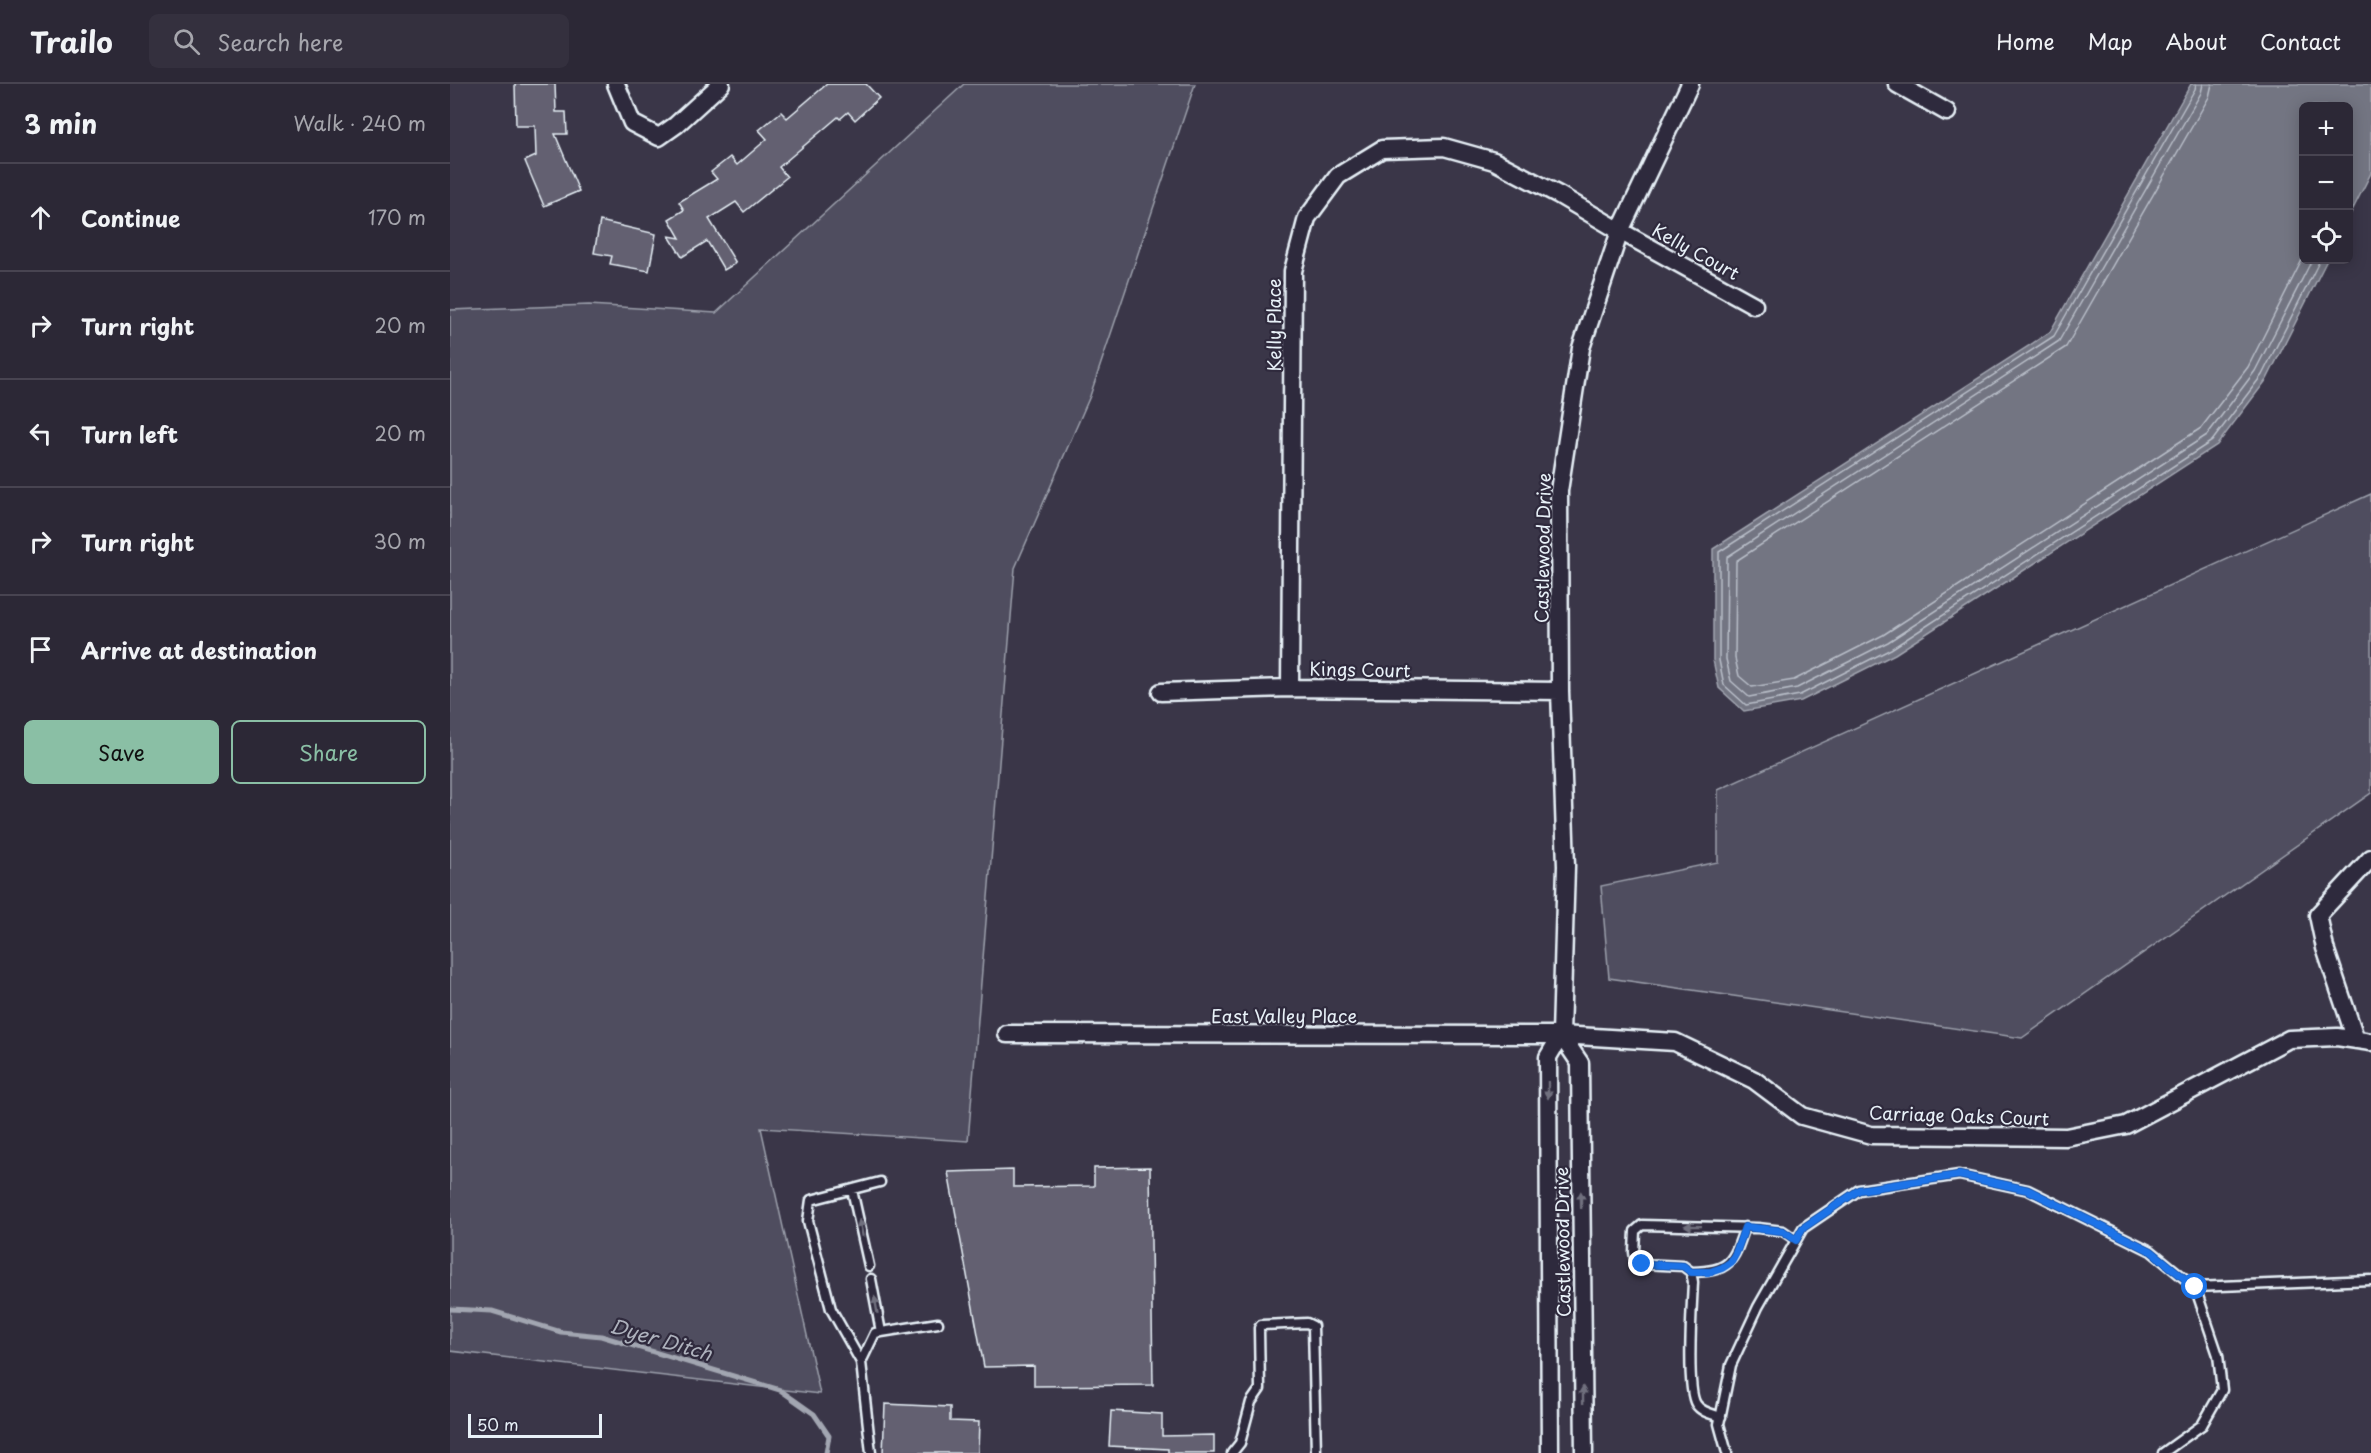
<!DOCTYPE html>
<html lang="en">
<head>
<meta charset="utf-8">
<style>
  :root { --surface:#2c2836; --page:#34303e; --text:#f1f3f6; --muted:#a6a6ad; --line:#484451; --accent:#8abfa5 }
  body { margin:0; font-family:"Playpen Sans",sans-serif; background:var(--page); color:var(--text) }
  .controls { position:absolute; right:18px; top:18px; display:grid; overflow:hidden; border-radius:9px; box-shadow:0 3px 15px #0003 }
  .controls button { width:54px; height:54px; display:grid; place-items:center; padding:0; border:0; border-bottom:2px solid var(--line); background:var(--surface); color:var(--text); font:30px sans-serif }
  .scale { position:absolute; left:18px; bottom:15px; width:134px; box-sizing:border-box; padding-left:6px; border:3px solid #e8f1f8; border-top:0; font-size:16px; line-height:21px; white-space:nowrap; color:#e8f1f8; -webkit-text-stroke:4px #2f2a3d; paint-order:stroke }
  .stop { position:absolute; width:18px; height:18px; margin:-14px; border:4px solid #1a73e8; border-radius:50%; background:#fff }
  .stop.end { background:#1a73e8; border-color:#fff; box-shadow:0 2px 6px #0008 }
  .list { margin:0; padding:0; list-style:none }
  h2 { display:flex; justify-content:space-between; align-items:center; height:78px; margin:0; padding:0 24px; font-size:26px }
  h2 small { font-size:20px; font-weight:400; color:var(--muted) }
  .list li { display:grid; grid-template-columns:39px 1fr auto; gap:18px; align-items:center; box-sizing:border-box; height:108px; padding:0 24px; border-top:2px solid var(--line) }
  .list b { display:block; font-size:22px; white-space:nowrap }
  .list em { font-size:20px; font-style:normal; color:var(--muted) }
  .actions { display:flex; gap:12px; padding:18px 24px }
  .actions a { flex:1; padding:14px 0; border:2px solid var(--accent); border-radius:9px; text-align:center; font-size:21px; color:var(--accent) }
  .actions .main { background:var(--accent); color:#111 }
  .icon { flex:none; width:33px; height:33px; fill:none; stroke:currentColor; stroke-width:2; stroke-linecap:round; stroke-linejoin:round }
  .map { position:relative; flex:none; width:1921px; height:1369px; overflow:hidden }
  header { display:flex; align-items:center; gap:36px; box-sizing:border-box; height:84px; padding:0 30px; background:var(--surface); border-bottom:2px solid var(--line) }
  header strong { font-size:28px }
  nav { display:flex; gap:33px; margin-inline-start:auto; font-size:21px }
  .search { width:420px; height:54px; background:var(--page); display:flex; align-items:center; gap:15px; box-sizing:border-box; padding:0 21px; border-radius:9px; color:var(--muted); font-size:22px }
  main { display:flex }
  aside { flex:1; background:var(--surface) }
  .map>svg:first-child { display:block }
  .green { fill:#504e5f; stroke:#9ca0ac; stroke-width:1.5 }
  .water { fill:#737482; stroke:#a2a6b1; stroke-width:1.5 }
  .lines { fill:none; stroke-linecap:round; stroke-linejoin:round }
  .shore { stroke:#b9bfc9; stroke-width:1.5 }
  .stream { stroke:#a2a6b1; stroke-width:5 }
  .building { fill:#636171; stroke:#e8f1f8; stroke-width:1.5 }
  .lane-casing { stroke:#e8f1f8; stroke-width:13 }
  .street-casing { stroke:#e8f1f8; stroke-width:21 }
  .lane { stroke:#2f2a3d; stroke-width:8 }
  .street { stroke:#2f2a3d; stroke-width:16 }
  .oneway { fill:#70707e }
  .route { stroke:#1a73e8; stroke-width:8 }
  .labels { text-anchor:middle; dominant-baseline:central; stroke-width:4.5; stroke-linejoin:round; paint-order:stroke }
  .street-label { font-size:18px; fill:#e8f1f8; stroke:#2f2a3d }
  .water-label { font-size:20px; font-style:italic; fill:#aeb2bd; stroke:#2f2a3d }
</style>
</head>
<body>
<header>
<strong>Trailo</strong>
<div class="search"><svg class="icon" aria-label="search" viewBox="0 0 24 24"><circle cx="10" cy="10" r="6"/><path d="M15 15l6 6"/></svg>Search here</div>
<nav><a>Home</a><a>Map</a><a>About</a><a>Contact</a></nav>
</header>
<main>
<aside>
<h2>3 min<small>Walk · 240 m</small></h2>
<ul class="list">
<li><svg class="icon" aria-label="ahead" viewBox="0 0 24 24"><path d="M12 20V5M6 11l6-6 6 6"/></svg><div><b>Continue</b></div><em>170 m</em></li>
<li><svg class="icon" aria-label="right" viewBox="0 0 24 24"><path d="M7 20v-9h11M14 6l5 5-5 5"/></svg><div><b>Turn right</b></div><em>20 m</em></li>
<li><svg class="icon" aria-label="left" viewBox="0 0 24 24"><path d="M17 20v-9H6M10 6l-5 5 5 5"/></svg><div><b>Turn left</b></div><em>20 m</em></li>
<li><svg class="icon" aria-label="right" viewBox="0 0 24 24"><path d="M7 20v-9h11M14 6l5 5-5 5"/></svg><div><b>Turn right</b></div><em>30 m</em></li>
<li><svg class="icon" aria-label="arrive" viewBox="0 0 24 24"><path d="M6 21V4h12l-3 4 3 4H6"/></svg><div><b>Arrive at destination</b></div></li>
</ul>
<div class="actions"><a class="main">Save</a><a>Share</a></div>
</aside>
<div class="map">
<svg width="1921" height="1369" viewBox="0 0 1921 1369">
  <rect width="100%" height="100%" fill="#3a3648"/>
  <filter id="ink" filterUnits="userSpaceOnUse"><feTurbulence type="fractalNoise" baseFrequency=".0167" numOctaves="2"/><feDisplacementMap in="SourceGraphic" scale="12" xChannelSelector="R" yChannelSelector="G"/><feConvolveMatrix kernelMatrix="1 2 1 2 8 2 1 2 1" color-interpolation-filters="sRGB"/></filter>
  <g filter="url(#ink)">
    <path class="green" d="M 514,0 L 745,0 L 640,312 L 565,484 L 518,1057 L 311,1044 L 370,1310 L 0,1267 L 0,226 L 139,221 L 266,229 Z
      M 1921,410 L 1921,709 L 1572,954 L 1159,894 L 1151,802 L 1268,778 L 1268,706 Z"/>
    <path class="water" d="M 1741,0 L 1921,0 L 1921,89 L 1899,133 L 1898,22 L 1854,22 L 1854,176 L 1877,176 L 1817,295 L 1767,361 L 1445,570 L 1351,617 L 1294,627 L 1269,604 L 1263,576 L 1263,465 L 1600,248 Z"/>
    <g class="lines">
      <path class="shore" d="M 1746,0 L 1745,5 L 1604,252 L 1269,468 L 1269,576 L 1274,601 L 1296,621 L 1350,611 L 1441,565 L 1762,357 L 1812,291 L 1870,176
        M 1753,0 L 1751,9 L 1609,257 L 1277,473 L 1276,575 L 1281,597 L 1299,613 L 1347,604 L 1438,558 L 1757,351 L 1805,287 L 1862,176
        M 1762,0 L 1759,13 L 1616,263 L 1286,477 L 1285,574 L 1289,592 L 1302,603 L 1344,596 L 1433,551 L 1751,344 L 1798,283 L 1854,172"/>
      <path class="stream" d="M 0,1225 L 42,1227 L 111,1248 L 151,1252 L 330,1306 L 364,1330 L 379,1352 L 376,1369"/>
    </g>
    <path class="building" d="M 65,0 L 105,0 L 106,28 L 116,28 L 117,50 L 105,50 L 129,107 L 94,122 L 75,77 L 86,72 L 85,42 L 66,42 Z
      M 377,0 L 416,0 L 429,14 L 405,36 L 398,28 L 390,35 L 388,33 L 329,83 L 337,93 L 294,128 L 286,118 L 259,135 L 286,179 L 274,186 L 257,157 L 232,173 L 219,152 L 230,154 L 219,135 L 234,126 L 229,118 L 267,95 L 261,88 L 280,73 L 287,81 L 317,55 L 309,46 L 331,28 L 337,34 Z
      M 150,137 L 206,150 L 199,187 L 160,180 L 162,172 L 144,169 Z
      M 700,1083 L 703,1301 L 584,1302 L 584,1282 L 534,1283 L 498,1088 L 563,1086 L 563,1103 L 644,1102 L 644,1084 Z
      M 435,1320 L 500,1323 L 500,1337 L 529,1338 L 528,1369 L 433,1369 Z
      M 661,1327 L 712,1330 L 712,1352 L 764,1351 L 764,1369 L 718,1369 L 718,1365 L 659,1362 Z"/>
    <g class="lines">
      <g class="lane-casing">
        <path id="lane" d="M 402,1106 L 419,1182
          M 1241,1188 C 1280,1187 1283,1179 1295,1143
          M 421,1195 L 431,1248
          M 1745,1203 L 1921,1196
          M 411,1278 L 425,1249 L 488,1239
          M 1271,1333 C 1262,1330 1251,1328 1246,1320 C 1236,1305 1242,1220 1243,1198 L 1241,1188 L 1233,1182 L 1192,1180 L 1185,1175 L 1184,1168 L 1185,1147 L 1192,1141 L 1308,1144 L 1333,1147 L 1346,1156
          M 421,1369 L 411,1278 L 381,1225 L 358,1137 L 361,1116 L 430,1098
          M 782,1369 L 790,1359 L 801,1318 L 810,1305 L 809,1244 L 811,1241 L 857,1239 L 863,1242 L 866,1369
          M 1277,1369 L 1269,1340 L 1281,1281 L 1308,1223 L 1353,1144 L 1409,1106 L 1509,1091 L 1578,1106 L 1701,1167 L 1745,1203 L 1768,1271 L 1772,1306 L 1752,1341 L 1713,1369"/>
      </g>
      <g class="street-casing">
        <path id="street" d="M 166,0 L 182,39 L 209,53 L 226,41 L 271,0
          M 1447,0 L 1497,28
          M 840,604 L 843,187 L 857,134 L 888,92 L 932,65 L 994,63 L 1044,77 L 1109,111 L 1170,147 L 1304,221
          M 711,608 L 840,604 L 1110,607
          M 557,950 L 1111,951 L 1225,958 L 1304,996 L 1352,1032 L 1421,1051 L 1616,1053 L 1676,1041 L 1839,955 L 1887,953 L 1921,958
          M 1111,951 L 1130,979 L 1134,1369
          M 1906,956 L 1875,864 L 1868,831 L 1921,774
          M 1100,1369 L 1098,973 L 1111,951 L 1116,782 L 1110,607 L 1109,407 L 1131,264 L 1170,147 L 1240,0"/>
      </g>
      <use href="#lane" class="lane"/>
      <use href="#street" class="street"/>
    </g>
    <defs><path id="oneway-solid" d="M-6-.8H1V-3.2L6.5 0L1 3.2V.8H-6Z" transform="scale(1.5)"/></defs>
    <g class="oneway">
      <use href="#oneway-solid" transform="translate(1098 1006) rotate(90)"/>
      <use href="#oneway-solid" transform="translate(1131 1116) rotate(-91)"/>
      <use href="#oneway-solid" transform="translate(1243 1142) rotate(-179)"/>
      <use href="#oneway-solid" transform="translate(411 1144) rotate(-102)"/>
      <use href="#oneway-solid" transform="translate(426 1221) rotate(-100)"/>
      <use href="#oneway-solid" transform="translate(1133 1311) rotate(-91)"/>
    </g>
  </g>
  <g class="lines" filter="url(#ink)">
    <path class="route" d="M 1192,1180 L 1233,1182 L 1241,1188 L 1260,1188 L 1272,1184 L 1281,1178 L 1286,1169 L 1295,1143 L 1333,1147 L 1346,1156 L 1353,1144 L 1409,1106 L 1509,1091 L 1578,1106 L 1701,1167 L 1745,1203"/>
  </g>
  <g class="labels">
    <g class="street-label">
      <text transform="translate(1246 167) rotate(29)">Kelly Court</text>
      <text transform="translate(823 241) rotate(-90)">Kelly Place</text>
      <text transform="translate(1092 464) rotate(-89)">Castlewood Drive</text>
      <text transform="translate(910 585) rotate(1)">Kings Court</text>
      <text x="834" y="931">East Valley Place</text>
      <text transform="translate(1509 1031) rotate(2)">Carriage Oaks Court</text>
      <text transform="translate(1112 1158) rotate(-91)">Castlewood Drive</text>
    </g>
    <g class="water-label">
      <text transform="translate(211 1255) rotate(16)">Dyer Ditch</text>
    </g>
  </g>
</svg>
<div class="controls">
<button>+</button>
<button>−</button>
<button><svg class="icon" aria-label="locate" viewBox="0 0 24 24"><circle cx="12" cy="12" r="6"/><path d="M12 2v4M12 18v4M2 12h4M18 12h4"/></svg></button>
</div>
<div class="scale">50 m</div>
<div class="stop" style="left:1745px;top:1203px"></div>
<div class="stop end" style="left:1192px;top:1180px"></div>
</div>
</main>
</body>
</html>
